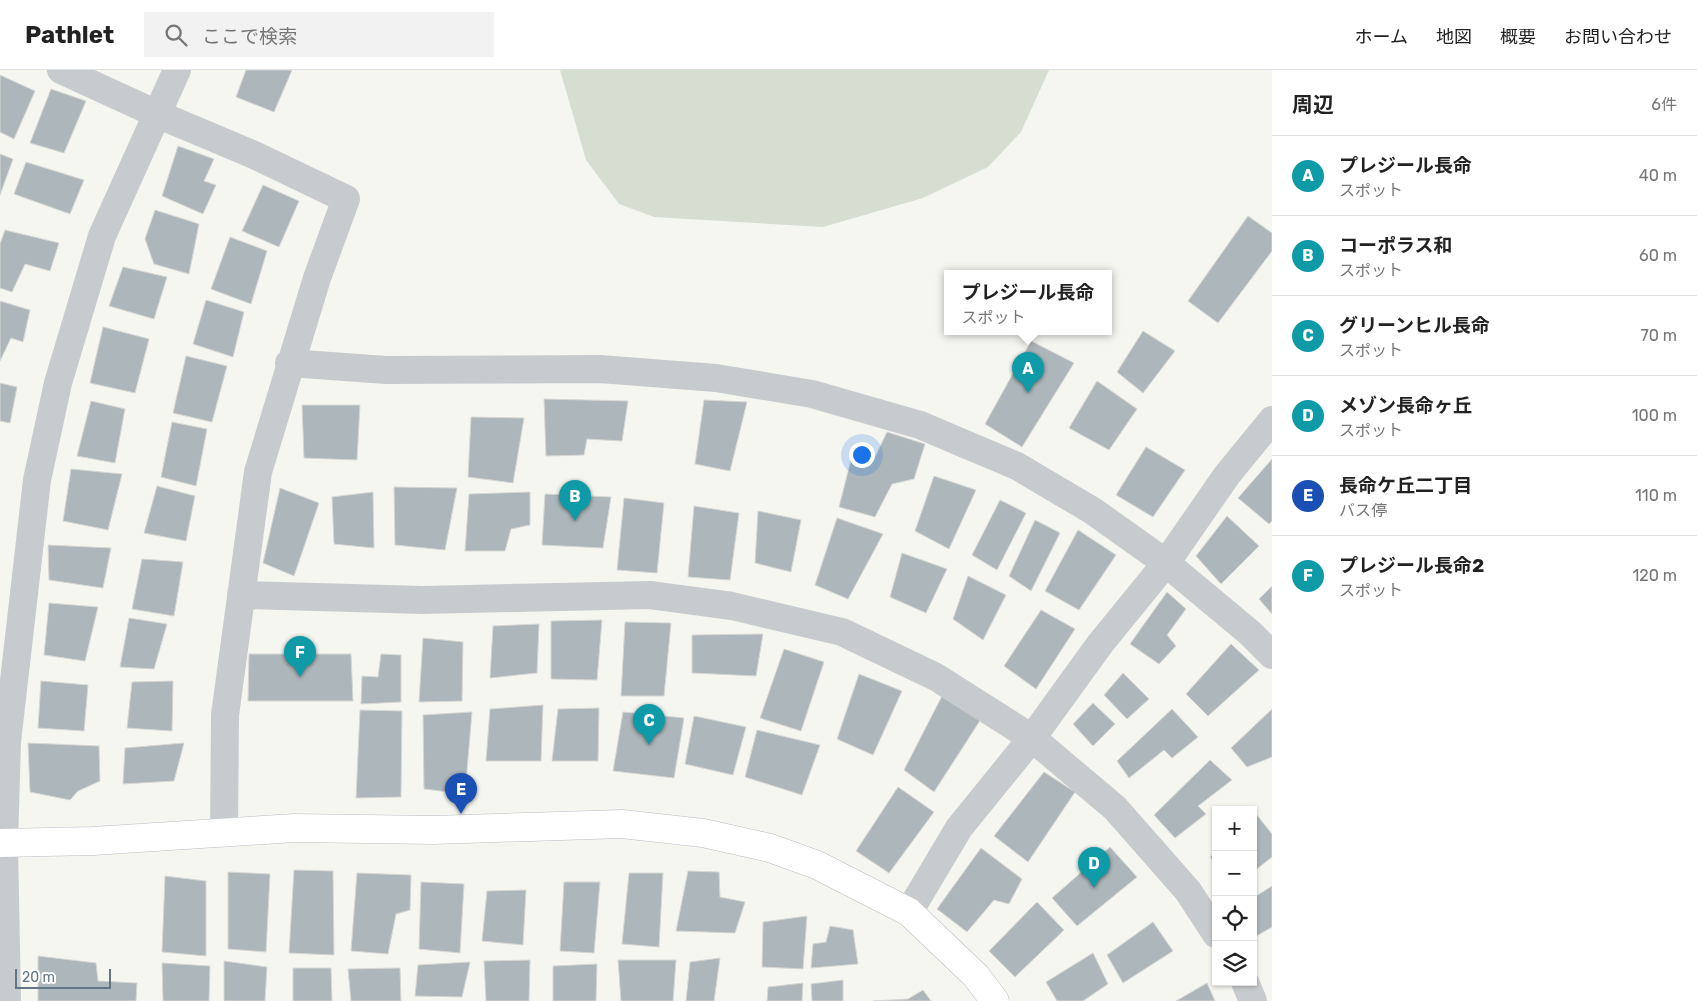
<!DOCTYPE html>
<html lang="ja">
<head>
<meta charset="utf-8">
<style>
  :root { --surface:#fff; --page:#f2f2f2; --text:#222; --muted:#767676; --line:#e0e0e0; --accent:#1a73e8 }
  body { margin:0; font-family:Rubik,"Noto Sans JP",sans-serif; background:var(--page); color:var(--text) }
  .controls { position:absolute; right:15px; bottom:15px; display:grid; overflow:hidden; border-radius:0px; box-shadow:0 1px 4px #0004 }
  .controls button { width:45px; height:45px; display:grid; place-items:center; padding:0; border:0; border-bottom:1px solid var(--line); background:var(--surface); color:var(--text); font:25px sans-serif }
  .scale { position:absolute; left:15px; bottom:12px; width:96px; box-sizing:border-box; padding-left:5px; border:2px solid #627685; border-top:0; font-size:14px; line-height:18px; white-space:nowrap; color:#627685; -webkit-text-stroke:4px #fff; paint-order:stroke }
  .you { position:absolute; left:861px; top:384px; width:18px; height:18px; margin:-12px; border:4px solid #fff; border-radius:50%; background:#1a73e8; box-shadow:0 0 0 8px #1a73e833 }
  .badge { display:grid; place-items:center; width:32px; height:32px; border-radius:50%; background:var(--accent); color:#fff; font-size:16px; font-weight:700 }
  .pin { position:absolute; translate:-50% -41px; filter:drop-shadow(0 1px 2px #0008) }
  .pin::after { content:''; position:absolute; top:26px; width:18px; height:15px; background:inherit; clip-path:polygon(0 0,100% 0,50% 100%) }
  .popup { position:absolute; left:944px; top:200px; width:168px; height:65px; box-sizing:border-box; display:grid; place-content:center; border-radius:0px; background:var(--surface); filter:drop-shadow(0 1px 4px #0005); font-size:16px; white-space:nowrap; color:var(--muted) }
  .popup b { font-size:19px; color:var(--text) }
  .popup::after { content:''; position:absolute; left:50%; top:100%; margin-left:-10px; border:10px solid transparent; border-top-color:var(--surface) }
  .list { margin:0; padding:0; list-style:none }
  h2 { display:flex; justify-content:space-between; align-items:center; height:65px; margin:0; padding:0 20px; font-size:21px }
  h2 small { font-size:16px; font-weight:400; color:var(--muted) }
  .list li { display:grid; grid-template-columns:32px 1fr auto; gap:15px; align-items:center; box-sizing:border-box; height:80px; padding:0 20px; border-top:1px solid var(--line) }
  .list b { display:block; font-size:19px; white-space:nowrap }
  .list p { margin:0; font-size:16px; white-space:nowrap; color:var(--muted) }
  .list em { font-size:16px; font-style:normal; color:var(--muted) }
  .icon { flex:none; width:28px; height:28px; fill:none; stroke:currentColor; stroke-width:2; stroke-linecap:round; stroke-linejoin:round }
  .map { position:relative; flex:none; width:1272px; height:931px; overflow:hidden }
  header { display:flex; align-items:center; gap:30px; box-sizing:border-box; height:70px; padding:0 25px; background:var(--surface); border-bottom:1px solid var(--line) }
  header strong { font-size:24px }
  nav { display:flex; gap:28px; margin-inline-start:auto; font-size:18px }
  .search { width:350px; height:45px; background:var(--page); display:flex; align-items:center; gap:12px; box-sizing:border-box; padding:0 18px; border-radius:0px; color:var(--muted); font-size:19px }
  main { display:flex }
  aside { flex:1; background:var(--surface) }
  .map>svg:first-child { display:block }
  .green { fill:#d6ded2 }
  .building { fill:#adb6ba; stroke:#d7d7d4 }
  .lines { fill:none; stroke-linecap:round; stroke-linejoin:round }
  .secondary-casing { stroke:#b7bdc1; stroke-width:29 }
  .street { stroke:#c8cbce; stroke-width:28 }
  .secondary { stroke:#fff; stroke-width:28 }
</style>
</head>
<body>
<header>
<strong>Pathlet</strong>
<div class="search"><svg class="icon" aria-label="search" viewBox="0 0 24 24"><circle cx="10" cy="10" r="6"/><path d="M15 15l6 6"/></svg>ここで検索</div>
<nav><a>ホーム</a><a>地図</a><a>概要</a><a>お問い合わせ</a></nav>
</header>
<main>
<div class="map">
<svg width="1272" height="931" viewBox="0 0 1272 931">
  <rect width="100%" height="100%" fill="#f6f6f1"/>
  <path class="green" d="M 560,0 L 1049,0 L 1021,62 L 988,97 L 923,128 L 823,157 L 654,147 L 619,134 L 586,90 Z"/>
  <path class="building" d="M 246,0 L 292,0 L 274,42 L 236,27 Z
    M 0,5 L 35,21 L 14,69 L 0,62 Z
    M 51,19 L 86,31 L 64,83 L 30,73 Z
    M 178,76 L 214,89 L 204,111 L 216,115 L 203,144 L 162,126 Z
    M 0,84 L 13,89 L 0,125 Z
    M 26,92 L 84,110 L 70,144 L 14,124 Z
    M 263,115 L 299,131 L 279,177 L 242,161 Z
    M 155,140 L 199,154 L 189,204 L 154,194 L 145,169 Z
    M 1248,146 L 1272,163 L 1272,181 L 1218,253 L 1188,231 Z
    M 5,160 L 59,173 L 50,201 L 25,194 L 12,222 L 0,218 L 0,174 Z
    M 230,167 L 267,181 L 251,234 L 211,219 Z
    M 123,197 L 167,207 L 154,249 L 109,236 Z
    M 206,230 L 244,242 L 233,287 L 193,274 Z
    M 0,231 L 30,240 L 23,272 L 11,268 L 0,291 Z
    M 103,257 L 149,269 L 135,323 L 90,313 Z
    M 1143,261 L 1175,281 L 1143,323 L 1117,302 Z
    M 1031,271 L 1074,293 L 1022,377 L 985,354 Z
    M 186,286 L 227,296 L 212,352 L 173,343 Z
    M 1097,311 L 1137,339 L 1109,380 L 1069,358 Z
    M 0,313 L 17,317 L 10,353 L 0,351 Z
    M 544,329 L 628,331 L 622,371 L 587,369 L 584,385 L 546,386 Z
    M 704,330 L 747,332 L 730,401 L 695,394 Z
    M 91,331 L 125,339 L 115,393 L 77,386 Z
    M 302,335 L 360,335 L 357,390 L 304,388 Z
    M 471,347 L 524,348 L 513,413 L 468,407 Z
    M 172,352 L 207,359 L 196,416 L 161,407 Z
    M 887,362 L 925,374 L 914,409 L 892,414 L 875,447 L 839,437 L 853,382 L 875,387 Z
    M 1146,377 L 1185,400 L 1153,447 L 1116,425 Z
    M 1272,389 L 1272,451 L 1269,454 L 1238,428 Z
    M 71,399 L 122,404 L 108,460 L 63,451 Z
    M 934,406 L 976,420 L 949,479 L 915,461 Z
    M 157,416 L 195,426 L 186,471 L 144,463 Z
    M 394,417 L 457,418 L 445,480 L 395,475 Z
    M 280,418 L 319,433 L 294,506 L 263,493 Z
    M 373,422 L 374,478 L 334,474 L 332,427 Z
    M 530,422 L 530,455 L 511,459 L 505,481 L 465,481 L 469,424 Z
    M 545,424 L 611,427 L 603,478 L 542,475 Z
    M 624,428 L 664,433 L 657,503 L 617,500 Z
    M 1000,430 L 1026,443 L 997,500 L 972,485 Z
    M 694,436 L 739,443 L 730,510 L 688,507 Z
    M 758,441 L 801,450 L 791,502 L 755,493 Z
    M 1227,446 L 1259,476 L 1221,514 L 1196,486 Z
    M 837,448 L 883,464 L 848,529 L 815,515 Z
    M 1035,450 L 1060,463 L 1031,521 L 1009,506 Z
    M 1078,460 L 1116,485 L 1079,540 L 1045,521 Z
    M 48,475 L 111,478 L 103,518 L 49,510 Z
    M 902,483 L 947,499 L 926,543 L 890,527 Z
    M 142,489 L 183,492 L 174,546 L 132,539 Z
    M 968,506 L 1006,525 L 983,570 L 953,549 Z
    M 1272,516 L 1272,544 L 1259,529 Z
    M 1167,522 L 1186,539 L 1167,565 L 1176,576 L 1159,594 L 1130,574 Z
    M 49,533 L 98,537 L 85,591 L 44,585 Z
    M 1041,540 L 1075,559 L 1036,619 L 1004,596 Z
    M 129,548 L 167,554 L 154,599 L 120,597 Z
    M 602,550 L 597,610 L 551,609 L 551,551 Z
    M 625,552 L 671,553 L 664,626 L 621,626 Z
    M 539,554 L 537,603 L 490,608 L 493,556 Z
    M 763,564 L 756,606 L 692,603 L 692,565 Z
    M 423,568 L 463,572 L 462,631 L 419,632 Z
    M 1231,574 L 1259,600 L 1208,646 L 1186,624 Z
    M 784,579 L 824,592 L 801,661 L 760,648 Z
    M 249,584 L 351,584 L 353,631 L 248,631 Z
    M 381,584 L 401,585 L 401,632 L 361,634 L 362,606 L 378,607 Z
    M 1123,603 L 1149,629 L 1127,649 L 1104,625 Z
    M 859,604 L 902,621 L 873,685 L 837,669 Z
    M 41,611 L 88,615 L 84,661 L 38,658 Z
    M 173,611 L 172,661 L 127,658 L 132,612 Z
    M 942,626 L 981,649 L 934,722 L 904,700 Z
    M 1093,633 L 1115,654 L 1093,676 L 1073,654 Z
    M 543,635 L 541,691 L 486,691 L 490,639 Z
    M 599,638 L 598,691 L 552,691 L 558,639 Z
    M 1172,639 L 1198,667 L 1172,688 L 1164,680 L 1129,708 L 1117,691 Z
    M 1272,639 L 1272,687 L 1247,697 L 1231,678 Z
    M 360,640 L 402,641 L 401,727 L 356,728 Z
    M 472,642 L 465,724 L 424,719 L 423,645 Z
    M 623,642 L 684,648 L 674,708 L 613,701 Z
    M 694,646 L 746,657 L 733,705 L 685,694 Z
    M 757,660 L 820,675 L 802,725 L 745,707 Z
    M 28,673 L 99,676 L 100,711 L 78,721 L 70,730 L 30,722 Z
    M 184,673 L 174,711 L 123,714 L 125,678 Z
    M 1210,690 L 1232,710 L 1198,736 L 1206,744 L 1175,768 L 1154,745 Z
    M 1044,702 L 1075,722 L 1028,792 L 994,766 Z
    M 898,717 L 934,742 L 889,803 L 856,781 Z
    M 1256,744 L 1272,764 L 1272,787 L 1253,802 L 1253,747 Z
    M 1110,777 L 1137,807 L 1077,856 L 1052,828 Z
    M 981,778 L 1022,809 L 1009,834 L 994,830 L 967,862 L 937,839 Z
    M 1216,782 L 1216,794 L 1210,787 Z
    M 294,800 L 333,801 L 334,885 L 289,883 Z
    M 688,801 L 719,802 L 720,827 L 745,832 L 735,863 L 676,861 Z
    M 228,802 L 270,804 L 266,882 L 228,879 Z
    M 357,803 L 411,805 L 410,840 L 396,844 L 388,884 L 351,881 Z
    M 629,803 L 663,803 L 659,877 L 622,874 Z
    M 165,806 L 206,811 L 206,886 L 162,882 Z
    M 421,812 L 464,814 L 460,883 L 419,879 Z
    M 564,812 L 600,812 L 594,883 L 560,881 Z
    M 1272,816 L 1272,857 L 1253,868 L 1253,828 Z
    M 526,820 L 523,875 L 482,871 L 487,821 Z
    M 1037,832 L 1064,860 L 1015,907 L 989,881 Z
    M 807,846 L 803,899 L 762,897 L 763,852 Z
    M 1153,852 L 1173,881 L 1123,913 L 1107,885 Z
    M 830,856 L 853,860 L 858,894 L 811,898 L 813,874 L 826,872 Z
    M 1093,883 L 1108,914 L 1083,931 L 1057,931 L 1046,912 Z
    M 38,886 L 96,893 L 98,911 L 137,913 L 136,931 L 38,931 Z
    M 720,888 L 714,931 L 686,931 L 690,892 Z
    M 530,890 L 529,931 L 486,931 L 484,891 Z
    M 618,890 L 676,890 L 673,931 L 621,931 Z
    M 224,891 L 267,897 L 265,931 L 224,931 Z
    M 470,892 L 462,927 L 415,926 L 418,895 Z
    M 162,893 L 210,896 L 209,931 L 163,931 Z
    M 597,894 L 596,931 L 553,931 L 553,896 Z
    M 293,898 L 331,898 L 332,931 L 293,931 Z
    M 400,898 L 401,931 L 351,931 L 348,899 Z
    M 843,910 L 843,931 L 812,931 L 811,914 Z
    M 803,913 L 802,931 L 767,931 L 768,917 Z
    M 1207,913 L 1215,931 L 1176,931 Z
    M 923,920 L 931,931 L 873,931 L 908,929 Z"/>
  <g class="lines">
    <g class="secondary-casing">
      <path id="secondary" d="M 0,773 L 93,771 L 295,758 L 433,760 L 622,754 L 703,763 L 770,778 L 817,795 L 909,842 L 976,906 L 995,931"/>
    </g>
    <path class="street" d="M 61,0 L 157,44 L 252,84 L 346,129 L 317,208 L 258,402 L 225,645 L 224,763
      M 289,293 L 386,300 L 600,299 L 716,308 L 812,324 L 920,355 L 1017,396 L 1093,441 L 1166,493 L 1250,563 L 1272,585
      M 241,525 L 423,530 L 650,525 L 732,536 L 842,562 L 936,607 L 1032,668 L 1115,738 L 1188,821 L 1216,864
      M 909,842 L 959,758 L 1032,668 L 1100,574 L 1166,493 L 1227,405 L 1272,350
      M 1245,912 L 1253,931
      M 7,931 L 4,773 L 7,672 L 37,410 L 58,313 L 102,166 L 177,0"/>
    <use href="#secondary" class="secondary"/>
  </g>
</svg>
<div class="controls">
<button>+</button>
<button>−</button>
<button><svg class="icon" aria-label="locate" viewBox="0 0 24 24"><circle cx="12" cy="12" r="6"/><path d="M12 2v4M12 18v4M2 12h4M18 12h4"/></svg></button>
<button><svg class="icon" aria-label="layers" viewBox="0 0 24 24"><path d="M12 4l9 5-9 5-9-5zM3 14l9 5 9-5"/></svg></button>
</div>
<div class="scale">20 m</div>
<div class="you"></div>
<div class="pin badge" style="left:1028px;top:323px;background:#0f9aa8">A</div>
<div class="popup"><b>プレジール長命</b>スポット</div>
<div class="pin badge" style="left:575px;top:451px;background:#0f9aa8">B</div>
<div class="pin badge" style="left:649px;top:675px;background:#0f9aa8">C</div>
<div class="pin badge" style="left:1094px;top:818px;background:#0f9aa8">D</div>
<div class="pin badge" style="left:461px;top:744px;background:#1a4fb4">E</div>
<div class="pin badge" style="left:300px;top:607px;background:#0f9aa8">F</div>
</div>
<aside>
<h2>周辺<small>6件</small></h2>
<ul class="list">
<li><span class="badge" style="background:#0f9aa8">A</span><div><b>プレジール長命</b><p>スポット</p></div><em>40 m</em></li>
<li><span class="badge" style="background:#0f9aa8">B</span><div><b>コーポラス和</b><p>スポット</p></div><em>60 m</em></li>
<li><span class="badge" style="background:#0f9aa8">C</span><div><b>グリーンヒル長命</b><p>スポット</p></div><em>70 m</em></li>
<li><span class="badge" style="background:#0f9aa8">D</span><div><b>メゾン長命ヶ丘</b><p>スポット</p></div><em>100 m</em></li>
<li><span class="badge" style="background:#1a4fb4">E</span><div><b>長命ケ丘二丁目</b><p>バス停</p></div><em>110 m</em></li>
<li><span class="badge" style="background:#0f9aa8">F</span><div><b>プレジール長命2</b><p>スポット</p></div><em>120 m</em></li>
</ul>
</aside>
</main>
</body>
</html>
